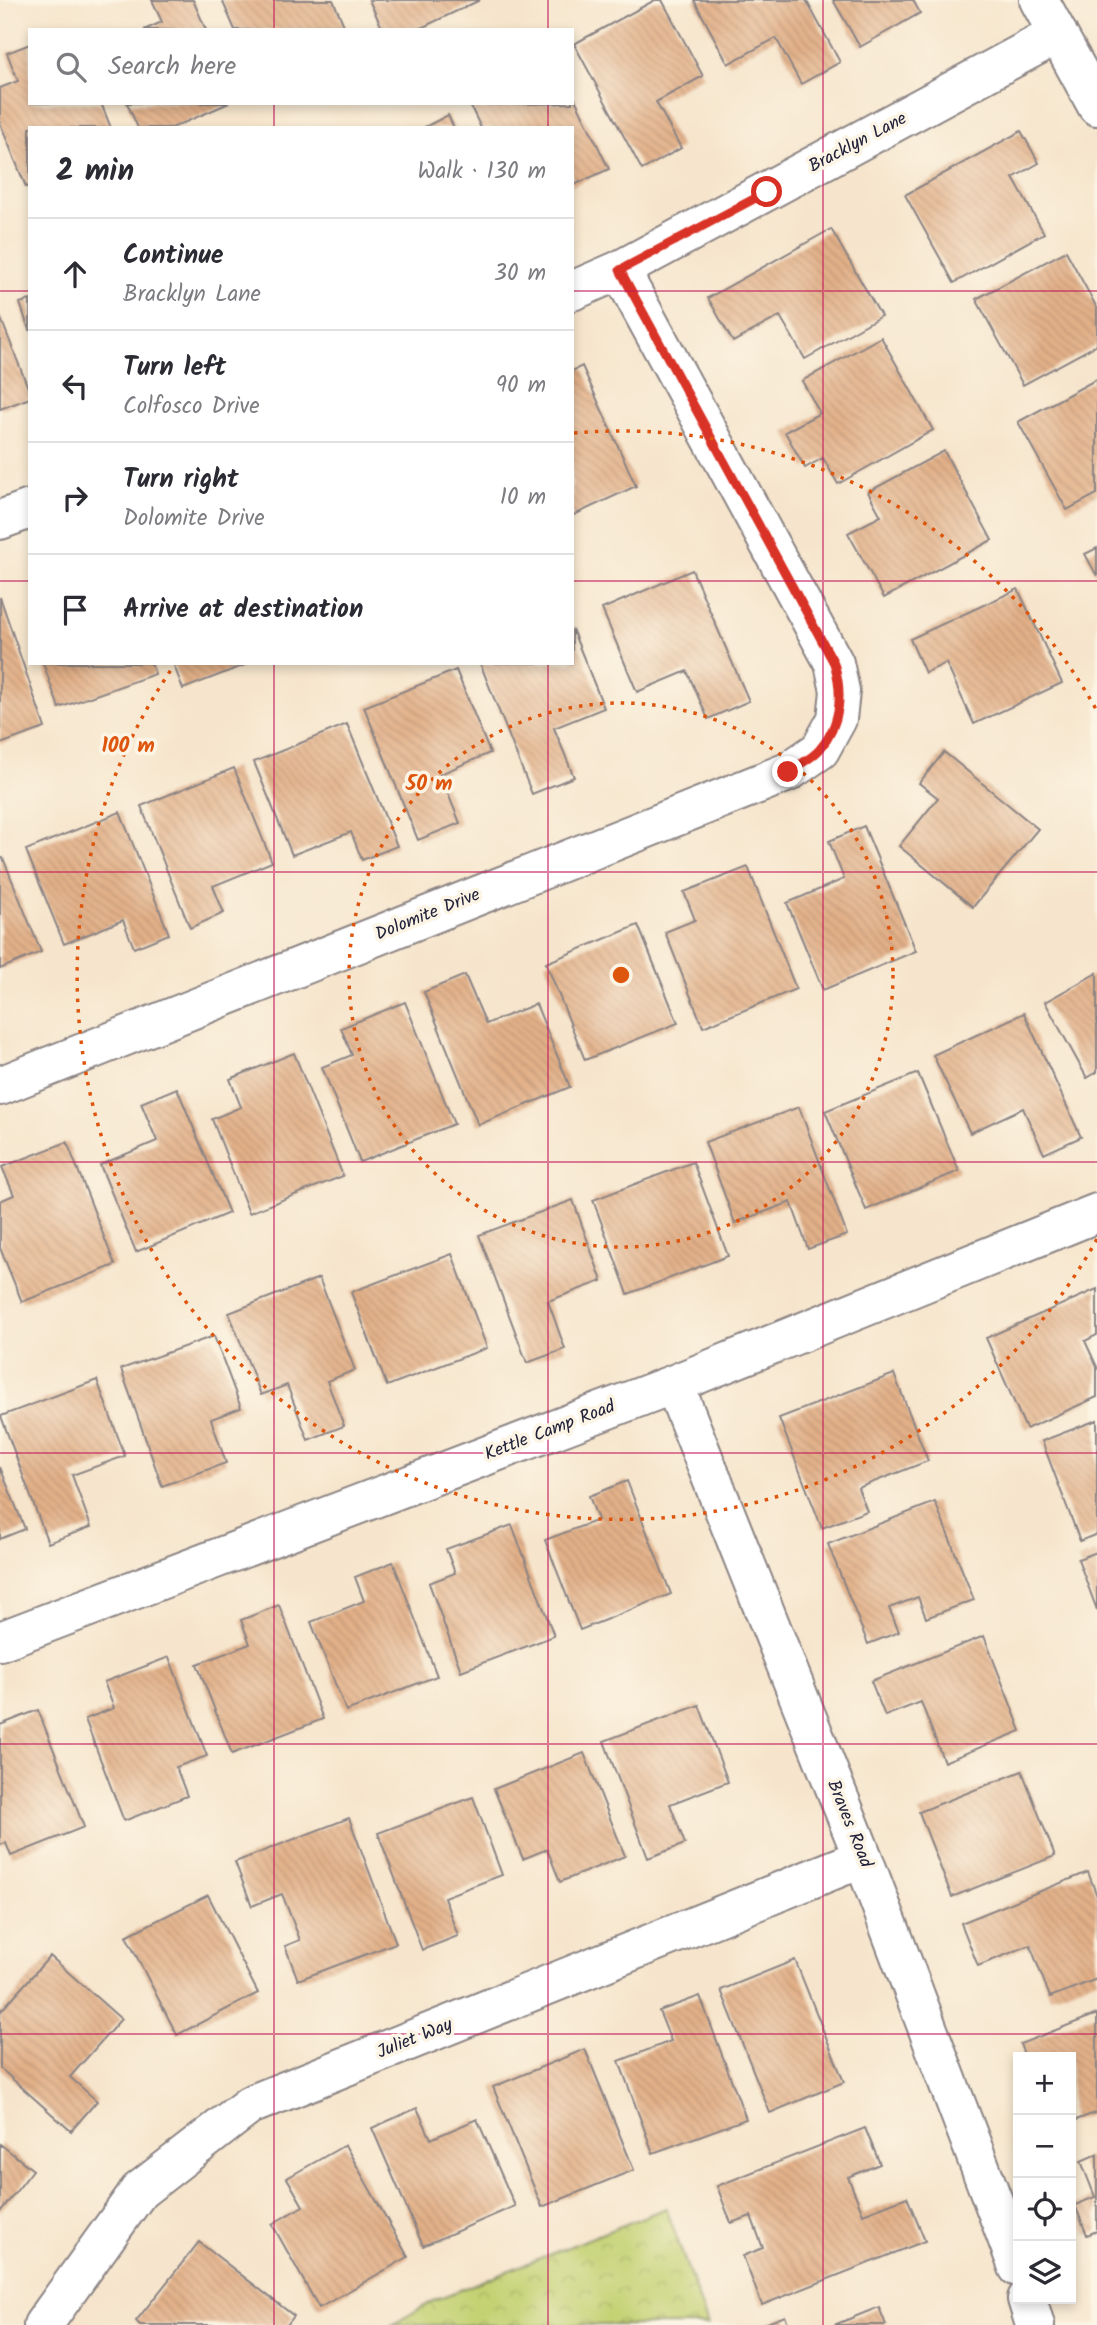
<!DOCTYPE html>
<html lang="en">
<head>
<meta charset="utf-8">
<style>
  :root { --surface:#fff; --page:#f2f2f3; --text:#2b2b33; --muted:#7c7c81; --line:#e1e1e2 }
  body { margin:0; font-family:Kalam,sans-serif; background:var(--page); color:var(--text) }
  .controls { position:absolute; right:21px; bottom:21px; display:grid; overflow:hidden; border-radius:0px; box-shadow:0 4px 10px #0003 }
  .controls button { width:63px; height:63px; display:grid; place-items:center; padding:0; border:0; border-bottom:2px solid var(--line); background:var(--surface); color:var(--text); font:35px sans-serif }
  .stop { position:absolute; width:21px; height:21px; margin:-16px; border:5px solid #d93025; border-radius:50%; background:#fff }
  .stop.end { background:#d93025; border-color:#fff; box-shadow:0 2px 7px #0008 }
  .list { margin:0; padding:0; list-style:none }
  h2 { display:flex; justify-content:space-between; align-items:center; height:91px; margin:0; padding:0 28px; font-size:30px }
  h2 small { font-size:23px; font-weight:400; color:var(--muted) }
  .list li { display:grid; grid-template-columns:46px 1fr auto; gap:21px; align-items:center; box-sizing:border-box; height:112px; padding:0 28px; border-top:2px solid var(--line) }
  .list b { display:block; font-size:26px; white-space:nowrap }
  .list p { margin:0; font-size:23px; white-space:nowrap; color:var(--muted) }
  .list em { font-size:23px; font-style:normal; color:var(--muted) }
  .icon { flex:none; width:38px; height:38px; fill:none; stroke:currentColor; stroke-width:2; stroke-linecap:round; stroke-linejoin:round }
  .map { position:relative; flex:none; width:1097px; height:2325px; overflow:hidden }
  .search { position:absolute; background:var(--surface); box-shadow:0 4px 10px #0003; left:28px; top:28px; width:546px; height:77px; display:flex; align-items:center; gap:18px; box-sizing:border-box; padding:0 24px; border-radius:0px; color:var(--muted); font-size:26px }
  .panel { position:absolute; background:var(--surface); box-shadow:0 4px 10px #0003; left:28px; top:126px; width:546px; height:539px; border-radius:0px }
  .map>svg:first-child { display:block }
  .park { fill:url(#park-crowns); stroke:#737a57; stroke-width:2 }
  .building { fill:url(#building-back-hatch) }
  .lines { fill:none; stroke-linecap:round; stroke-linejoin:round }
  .minor-casing { stroke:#8c8484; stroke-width:42 }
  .minor { stroke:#fff; stroke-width:38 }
  .route { stroke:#d93025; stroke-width:9 }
  .grid { fill:none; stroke:#c2185b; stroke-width:2; stroke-opacity:0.55 }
  .ring { fill:none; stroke:#de560e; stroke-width:3.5; stroke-dasharray:3.5 7 }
  .labels { text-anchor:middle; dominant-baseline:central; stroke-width:7; stroke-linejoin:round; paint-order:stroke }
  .street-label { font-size:18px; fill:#22223b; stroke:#fcf5e5 }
  .centre { fill:#de560e; stroke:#fcf5e5; stroke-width:3.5 }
  .ring-label { font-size:21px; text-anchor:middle; font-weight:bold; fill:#de560e; stroke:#fcf5e5; stroke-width:7; stroke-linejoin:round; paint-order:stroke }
</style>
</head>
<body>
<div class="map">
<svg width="1097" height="2325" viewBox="0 0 1097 2325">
  <defs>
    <pattern id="park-crowns" width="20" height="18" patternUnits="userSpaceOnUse" patternTransform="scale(1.75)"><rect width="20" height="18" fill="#c4d273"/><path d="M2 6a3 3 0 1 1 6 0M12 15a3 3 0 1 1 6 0" fill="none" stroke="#a8b464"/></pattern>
    <pattern id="building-back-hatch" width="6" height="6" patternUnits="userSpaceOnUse" patternTransform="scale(1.75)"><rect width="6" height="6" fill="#e2b088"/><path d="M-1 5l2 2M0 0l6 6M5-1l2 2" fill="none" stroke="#c29776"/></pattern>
  </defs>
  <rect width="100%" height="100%" fill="#fcf5e5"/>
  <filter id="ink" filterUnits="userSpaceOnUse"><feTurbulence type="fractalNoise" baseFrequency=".0143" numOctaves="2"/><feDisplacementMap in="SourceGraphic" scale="14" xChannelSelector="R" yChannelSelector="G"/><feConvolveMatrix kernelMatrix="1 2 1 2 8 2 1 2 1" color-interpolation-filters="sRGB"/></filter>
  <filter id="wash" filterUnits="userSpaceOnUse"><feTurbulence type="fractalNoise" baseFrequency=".00686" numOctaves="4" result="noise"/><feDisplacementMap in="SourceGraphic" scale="28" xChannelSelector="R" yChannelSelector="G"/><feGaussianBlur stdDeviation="1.57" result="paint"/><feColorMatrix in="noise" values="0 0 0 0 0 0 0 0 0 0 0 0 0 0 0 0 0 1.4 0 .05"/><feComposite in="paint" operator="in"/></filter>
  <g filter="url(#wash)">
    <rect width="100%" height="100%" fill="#f6e5cc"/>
    <path class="park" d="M 666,2208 L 708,2325 L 392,2325 L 437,2299 Z"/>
    <g id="blocks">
      <path class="building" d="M 152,0 L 193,0 L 206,30 L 144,30 L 162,22 Z
        M 222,0 L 333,0 L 346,30 L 235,30 Z
        M 369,0 L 480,0 L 417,30 L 383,30 Z
        M 655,0 L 662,0 L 703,76 L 656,102 L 681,148 L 642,170 L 574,44 Z
        M 694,0 L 806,0 L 840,62 L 801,84 L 776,38 L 728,64 Z
        M 833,0 L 913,0 L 920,13 L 860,47 Z
        M 30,44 L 30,103 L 101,103 L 111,128 L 30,128 L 30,186 L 26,187 L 0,123 L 0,88 L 18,81 L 7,53 Z
        M 572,93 L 609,169 L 572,186 L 572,128 L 481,128 L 470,105 L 572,103 Z
        M 127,103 L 229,103 L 172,128 L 138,128 Z
        M 448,115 L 454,128 L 423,128 Z
        M 1021,131 L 1039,163 L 1013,178 L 1044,233 L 954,283 L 905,195 Z
        M 831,229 L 881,316 L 805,359 L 780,316 L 733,342 L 708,298 Z
        M 1066,251 L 1097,308 L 1097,345 L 1023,385 L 976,299 Z
        M 30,300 L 30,330 L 29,330 L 20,303 Z
        M 0,316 L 30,393 L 30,398 L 0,409 Z
        M 881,337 L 933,430 L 838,484 L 823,458 L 805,468 L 785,432 L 820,413 L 802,381 Z
        M 582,366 L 636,486 L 572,516 L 572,371 Z
        M 1097,379 L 1097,494 L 1067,510 L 1018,422 Z
        M 944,451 L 992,540 L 884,598 L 848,533 L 881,516 L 868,492 Z
        M 1097,548 L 1097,576 L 1085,554 Z
        M 692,570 L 749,701 L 708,719 L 687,671 L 637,692 L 602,609 Z
        M 1018,589 L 1062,683 L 974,724 L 946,663 L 925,673 L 910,639 Z
        M 0,597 L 45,728 L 0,744 Z
        M 572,629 L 604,708 L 554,728 L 574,777 L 532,794 L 480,663 L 572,663 Z
        M 43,663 L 151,663 L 155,674 L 59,708 Z
        M 173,663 L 250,663 L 183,689 Z
        M 456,670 L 490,753 L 440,774 L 460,823 L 418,840 L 364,707 Z
        M 347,724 L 397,846 L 362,860 L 351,832 L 292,855 L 254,762 Z
        M 944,752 L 1038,829 L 973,907 L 899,846 L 938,798 L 919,783 Z
        M 234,768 L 272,862 L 213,886 L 224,913 L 190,928 L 141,806 Z
        M 120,812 L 169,934 L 134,948 L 123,920 L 64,944 L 26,850 Z
        M 864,826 L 916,951 L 823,990 L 787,903 L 844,879 L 829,841 Z
        M 3,858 L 41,952 L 0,969 L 0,859 Z
        M 748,867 L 796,989 L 703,1027 L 665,932 L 695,920 L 684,892 Z
        M 638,925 L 678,1023 L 585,1060 L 546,963 Z
        M 1097,973 L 1097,1072 L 1087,1078 L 1045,1002 Z
        M 465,975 L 486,1024 L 536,1004 L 570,1087 L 478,1125 L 424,992 Z
        M 405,1002 L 454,1124 L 360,1162 L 322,1067 L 352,1055 L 341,1028 Z
        M 1024,1013 L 1081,1137 L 1044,1154 L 1023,1108 L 970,1133 L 933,1055 Z
        M 294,1053 L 343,1176 L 249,1213 L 212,1119 L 241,1107 L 230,1079 Z
        M 918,1073 L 959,1171 L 866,1210 L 825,1111 Z
        M 177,1088 L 229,1213 L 136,1252 L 100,1165 L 157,1141 L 141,1103 Z
        M 799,1107 L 847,1235 L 808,1249 L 791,1202 L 735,1223 L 705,1142 Z
        M 67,1142 L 115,1265 L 22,1302 L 0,1248 L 0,1201 L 14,1195 L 2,1167 Z
        M 693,1162 L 728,1256 L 628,1294 L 593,1200 Z
        M 573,1200 L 602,1281 L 548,1301 L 565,1349 L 527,1363 L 479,1235 Z
        M 452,1254 L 487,1348 L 387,1386 L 351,1292 Z
        M 319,1278 L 355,1370 L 327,1381 L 344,1426 L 308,1440 L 287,1385 L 261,1395 L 229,1313 Z
        M 1097,1289 L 1097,1335 L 1085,1341 L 1097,1367 L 1097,1397 L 1026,1429 L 986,1338 Z
        M 214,1336 L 241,1408 L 211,1419 L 226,1463 L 162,1486 L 121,1369 Z
        M 894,1374 L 928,1461 L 858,1488 L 867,1511 L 822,1528 L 779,1418 Z
        M 97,1380 L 125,1456 L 72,1475 L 91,1527 L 48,1543 L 1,1416 Z
        M 1097,1420 L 1097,1534 L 1080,1541 L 1042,1441 Z
        M 0,1467 L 25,1529 L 0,1539 Z
        M 627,1481 L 671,1594 L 580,1630 L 545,1540 L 598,1520 L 589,1496 Z
        M 935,1502 L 974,1600 L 926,1618 L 918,1597 L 889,1608 L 899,1632 L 868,1644 L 828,1544 Z
        M 512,1525 L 554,1636 L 461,1671 L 429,1583 L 455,1573 L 446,1549 Z
        M 1097,1552 L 1097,1610 L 1078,1559 Z
        M 393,1562 L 437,1676 L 346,1711 L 311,1622 L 364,1601 L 355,1577 Z
        M 279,1605 L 323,1719 L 232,1754 L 197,1664 L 250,1644 L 241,1620 Z
        M 984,1636 L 1021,1731 L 944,1762 L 921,1702 L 885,1716 L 871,1681 Z
        M 169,1657 L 207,1756 L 176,1767 L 187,1796 L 124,1821 L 85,1719 L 114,1708 L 104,1682 Z
        M 699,1705 L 728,1782 L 670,1804 L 685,1844 L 648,1858 L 604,1741 Z
        M 38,1710 L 84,1827 L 11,1856 L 6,1843 L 0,1845 L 0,1725 Z
        M 584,1753 L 625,1856 L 560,1882 L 547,1849 L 523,1859 L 494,1789 Z
        M 1022,1771 L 1055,1856 L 952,1897 L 919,1812 Z
        M 473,1797 L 502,1875 L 444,1897 L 458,1936 L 422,1950 L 378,1833 Z
        M 349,1818 L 396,1943 L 298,1980 L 285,1946 L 300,1940 L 282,1894 L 252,1906 L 235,1862 Z
        M 1088,1872 L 1097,1896 L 1097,1979 L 1050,1997 L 1030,1945 L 978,1966 L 961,1923 Z
        M 208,1895 L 258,1993 L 177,2035 L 126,1936 Z
        M 50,1956 L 121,2019 L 70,2077 L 97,2101 L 71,2131 L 0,2068 L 0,2012 Z
        M 795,1960 L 844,2082 L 770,2113 L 721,1990 Z
        M 700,1996 L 746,2119 L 653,2153 L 619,2061 L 671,2041 L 659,2011 Z
        M 1097,2014 L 1097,2112 L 1071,2122 L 1071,2057 L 1025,2057 L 1020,2044 Z
        M 585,2049 L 634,2170 L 542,2207 L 493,2087 Z
        M 417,2108 L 431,2139 L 477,2119 L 515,2206 L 423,2246 L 372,2128 Z
        M 865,2128 L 880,2164 L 848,2177 L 863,2214 L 907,2197 L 925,2241 L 762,2305 L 743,2256 L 763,2248 L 751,2216 L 731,2223 L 717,2186 Z
        M 0,2144 L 33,2170 L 0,2212 Z
        M 345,2145 L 408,2257 L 319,2308 L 272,2224 L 303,2206 L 287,2178 Z
        M 1097,2154 L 1097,2231 L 1087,2235 L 1075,2205 L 1095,2197 L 1081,2161 Z
        M 199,2242 L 294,2316 L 287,2325 L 140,2325 L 136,2321 Z
        M 879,2307 L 886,2325 L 834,2325 Z
        M 785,2316 L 789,2325 L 762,2325 Z"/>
    </g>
  </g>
  <g filter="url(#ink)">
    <use href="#blocks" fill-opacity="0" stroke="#8c8484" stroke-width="2"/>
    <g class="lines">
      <g class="minor-casing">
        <path id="minor" d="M 1039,0 L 1097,106
          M 572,291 L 620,270 L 1058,34
          M 0,520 L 30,509
          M 0,1086 L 788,772 L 820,750 L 837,719 L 840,691 L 834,663 L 620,270
          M 674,1384 L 863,1858 L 1018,2267
          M 0,1641 L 674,1384 L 1097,1213
          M 1027,2299 L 1035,2325
          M 43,2325 L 139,2191 L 250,2105 L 863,1858"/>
      </g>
      <use href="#minor" class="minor"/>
    </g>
  </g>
  <g class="lines" filter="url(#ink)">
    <path class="route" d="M 767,192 L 620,270 L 834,663 C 843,693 841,724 820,749 C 813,758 798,765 788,772"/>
  </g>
  <path class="grid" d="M 274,0 L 274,30M 548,0 L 548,30M 823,0 L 823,2325M 274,103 L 274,128M 548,103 L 548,128M 0,291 L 30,291M 572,291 L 1097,291M 0,581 L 30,581M 572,581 L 1097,581M 274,663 L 274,2325M 548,663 L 548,2325M 0,872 L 1097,872M 0,1162 L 1097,1162M 0,1453 L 1097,1453M 0,1744 L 1097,1744M 0,2034 L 1097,2034"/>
  <g class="ring">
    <circle cx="621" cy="975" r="272"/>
    <path d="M1097 1239A544 544 0 1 1 173 667M574 433A544 544 0 0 1 1097 711"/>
  </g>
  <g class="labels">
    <g class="street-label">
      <text transform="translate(858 143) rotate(-28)">Bracklyn Lane</text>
      <text transform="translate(428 915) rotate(-22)">Dolomite Drive</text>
      <text transform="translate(550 1431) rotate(-21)">Kettle Camp Road</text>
      <text transform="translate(849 1824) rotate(68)">Braves Road</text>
      <text transform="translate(415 2039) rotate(-22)">Juliet Way</text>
    </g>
  </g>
  <circle cx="621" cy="975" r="10" class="centre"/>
  <g class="ring-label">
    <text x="128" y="752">100 m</text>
    <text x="429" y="790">50 m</text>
  </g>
</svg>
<div class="controls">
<button>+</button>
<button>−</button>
<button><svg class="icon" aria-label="locate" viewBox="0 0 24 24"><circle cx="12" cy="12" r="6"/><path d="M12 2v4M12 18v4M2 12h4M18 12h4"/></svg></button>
<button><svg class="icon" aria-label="layers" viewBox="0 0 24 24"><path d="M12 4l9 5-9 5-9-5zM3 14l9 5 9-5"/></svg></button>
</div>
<div class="stop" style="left:767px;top:192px"></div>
<div class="stop end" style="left:788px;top:772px"></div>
<div class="search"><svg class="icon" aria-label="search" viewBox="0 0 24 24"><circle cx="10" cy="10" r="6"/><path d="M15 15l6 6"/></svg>Search here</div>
<section class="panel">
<h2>2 min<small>Walk · 130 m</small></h2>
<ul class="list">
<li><svg class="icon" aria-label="ahead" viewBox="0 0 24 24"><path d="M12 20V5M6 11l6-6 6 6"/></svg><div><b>Continue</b><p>Bracklyn Lane</p></div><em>30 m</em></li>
<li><svg class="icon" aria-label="left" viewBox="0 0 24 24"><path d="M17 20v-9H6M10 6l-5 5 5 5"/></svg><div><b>Turn left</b><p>Colfosco Drive</p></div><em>90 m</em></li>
<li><svg class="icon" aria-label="right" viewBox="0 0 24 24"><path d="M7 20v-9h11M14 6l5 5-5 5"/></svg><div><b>Turn right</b><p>Dolomite Drive</p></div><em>10 m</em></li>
<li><svg class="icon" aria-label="arrive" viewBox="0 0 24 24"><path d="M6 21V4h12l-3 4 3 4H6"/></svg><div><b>Arrive at destination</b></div></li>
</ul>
</section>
</div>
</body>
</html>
